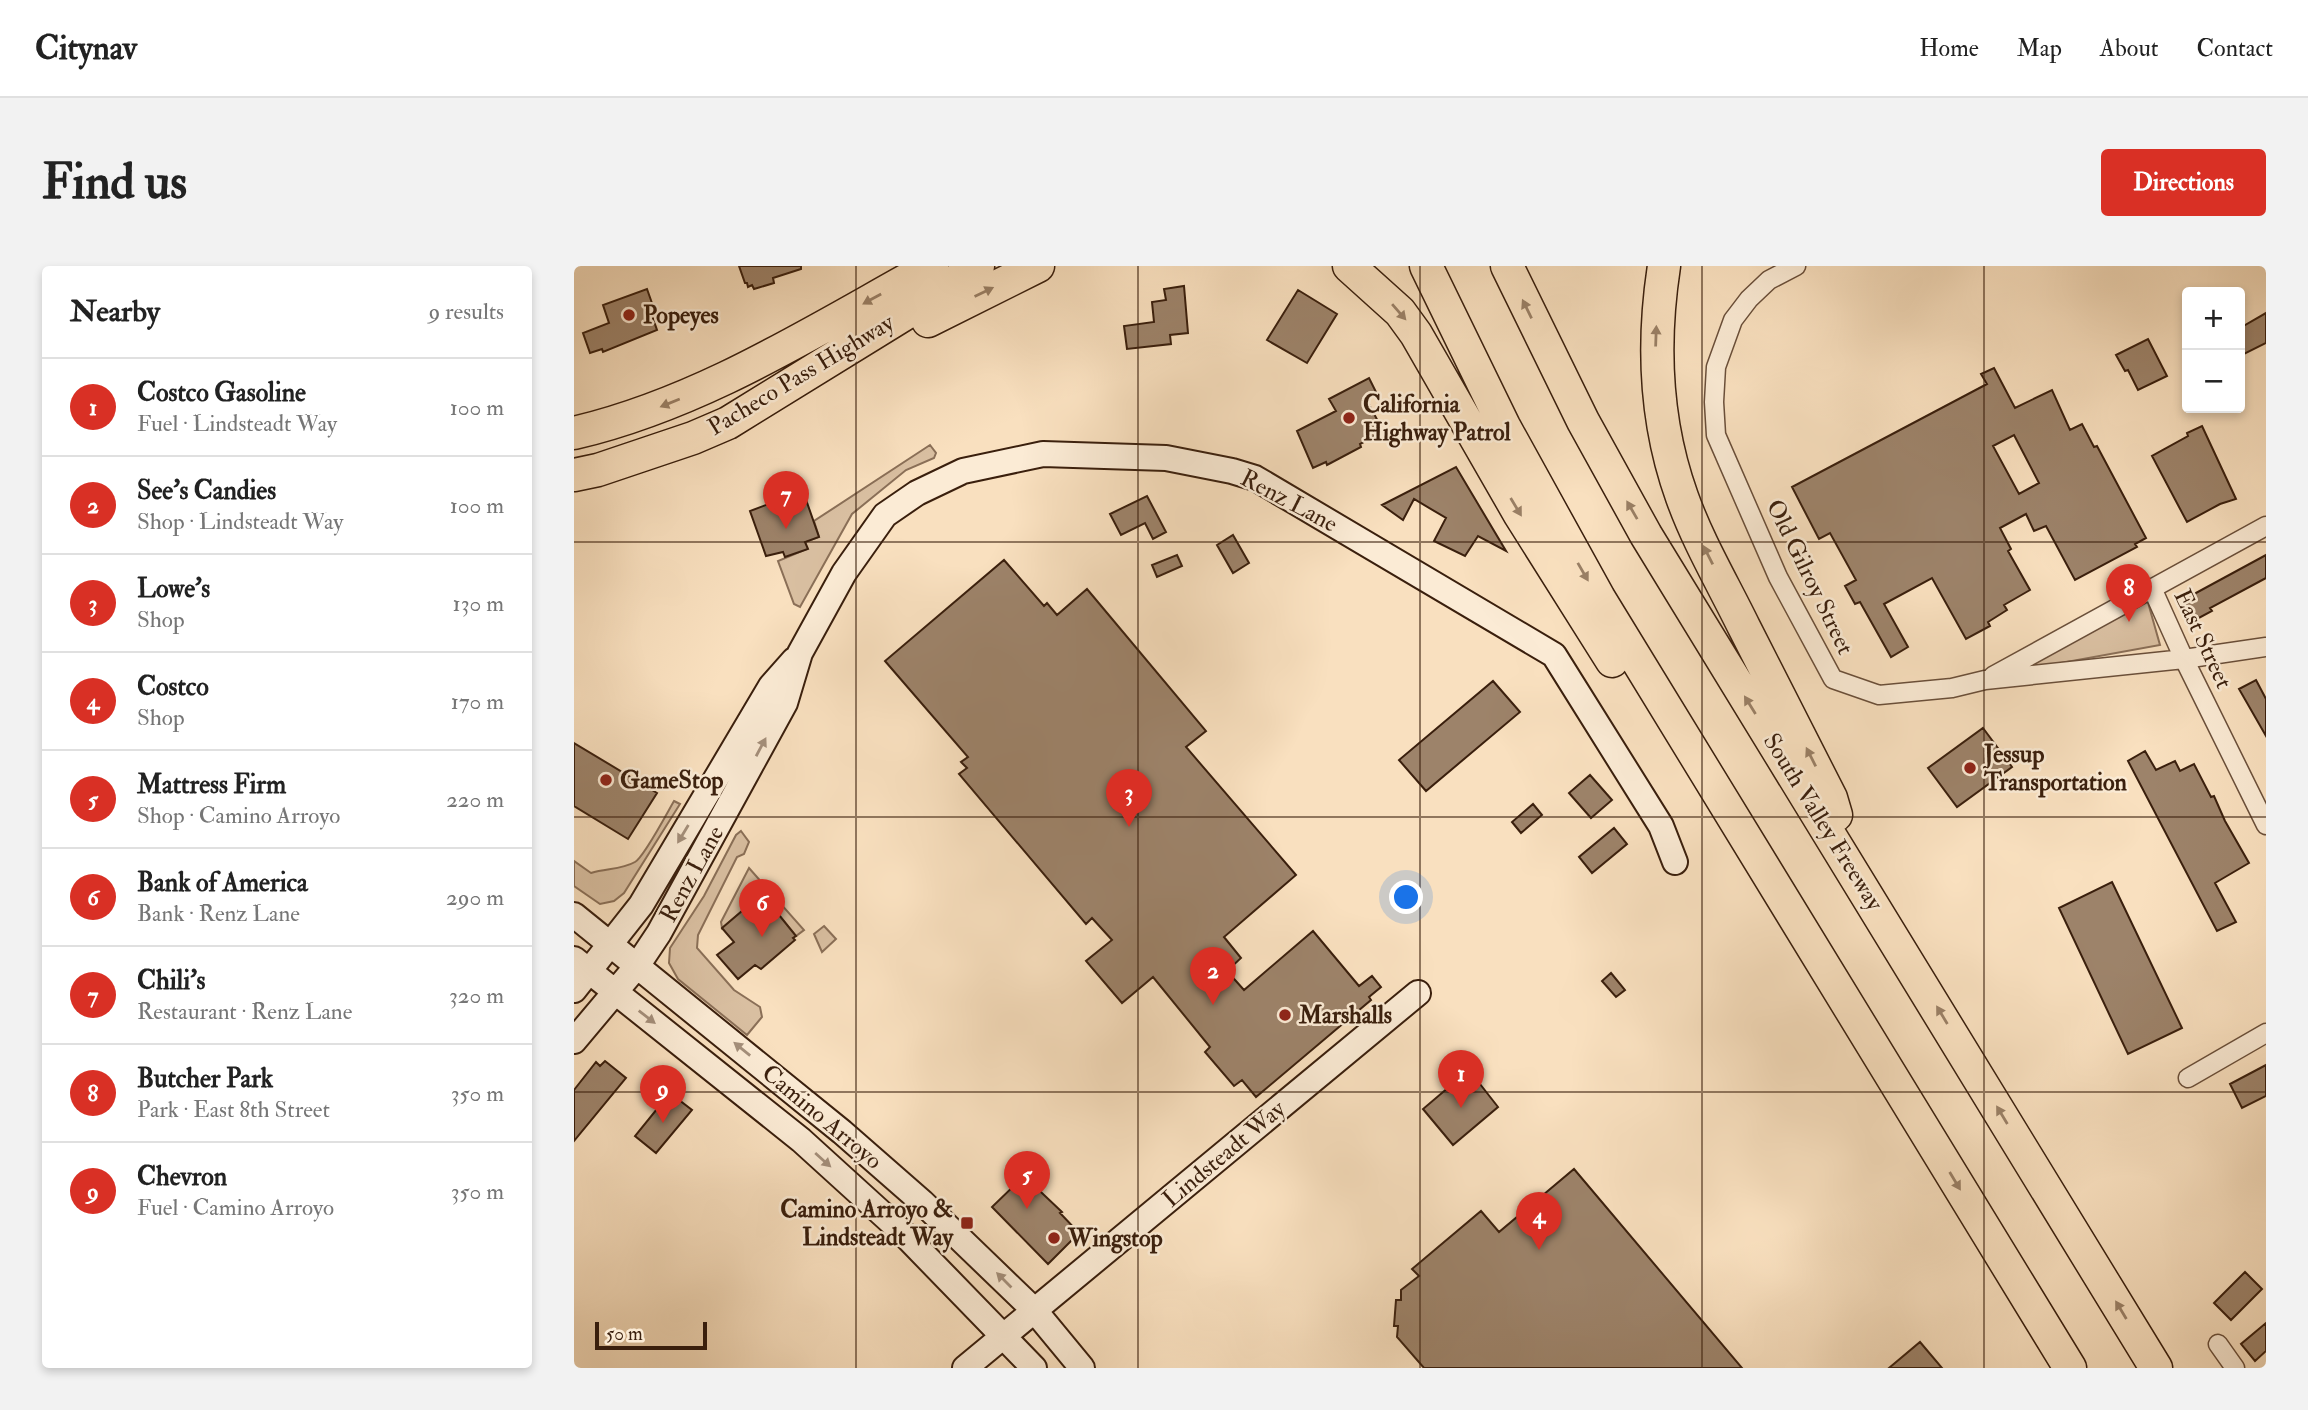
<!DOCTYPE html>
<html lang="en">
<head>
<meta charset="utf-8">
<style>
  :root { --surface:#fff; --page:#f2f2f2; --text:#222; --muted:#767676; --line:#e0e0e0; --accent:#d93025 }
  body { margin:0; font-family:"IM FELL Double Pica",serif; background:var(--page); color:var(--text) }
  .controls { position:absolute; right:21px; top:21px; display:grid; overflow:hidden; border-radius:7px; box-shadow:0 4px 10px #0003 }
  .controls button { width:63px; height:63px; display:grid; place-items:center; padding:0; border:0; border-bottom:2px solid var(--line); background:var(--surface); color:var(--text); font:35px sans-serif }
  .scale { position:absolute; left:21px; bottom:18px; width:112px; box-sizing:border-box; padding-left:7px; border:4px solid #3a1f0d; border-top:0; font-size:19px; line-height:24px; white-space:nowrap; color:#3a1f0d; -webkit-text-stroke:5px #fbebd5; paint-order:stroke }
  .you { position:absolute; left:833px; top:632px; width:24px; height:24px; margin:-18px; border:5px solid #fff; border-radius:50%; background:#1a73e8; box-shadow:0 0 0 10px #1a73e833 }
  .badge { display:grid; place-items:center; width:46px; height:46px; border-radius:50%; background:var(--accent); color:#fff; font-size:23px; font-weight:700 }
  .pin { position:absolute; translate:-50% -58px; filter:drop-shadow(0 2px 4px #0008) }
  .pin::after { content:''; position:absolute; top:37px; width:24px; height:21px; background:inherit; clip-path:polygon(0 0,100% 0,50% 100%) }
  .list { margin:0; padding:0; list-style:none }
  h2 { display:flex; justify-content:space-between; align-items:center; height:91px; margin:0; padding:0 28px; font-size:30px }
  h2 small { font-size:23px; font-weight:400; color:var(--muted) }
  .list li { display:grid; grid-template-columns:46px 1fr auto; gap:21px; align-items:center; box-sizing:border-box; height:98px; padding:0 28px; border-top:2px solid var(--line) }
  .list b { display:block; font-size:26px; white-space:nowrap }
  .list p { margin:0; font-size:23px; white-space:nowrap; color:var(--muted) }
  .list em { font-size:23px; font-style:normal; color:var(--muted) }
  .map { position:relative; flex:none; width:1692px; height:1102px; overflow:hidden; border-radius:7px }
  header { display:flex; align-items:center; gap:42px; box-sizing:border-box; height:98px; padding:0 35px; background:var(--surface); border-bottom:2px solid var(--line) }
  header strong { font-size:33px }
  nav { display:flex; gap:38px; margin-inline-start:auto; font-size:24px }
  .intro { display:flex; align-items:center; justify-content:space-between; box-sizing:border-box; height:168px; padding:0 42px }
  h1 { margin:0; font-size:49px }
  .button { padding:18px 32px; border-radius:7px; background:var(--accent); color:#fff; font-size:24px; font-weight:700 }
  main { display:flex; gap:42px; padding:0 42px }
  aside { flex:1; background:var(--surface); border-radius:7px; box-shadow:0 4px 10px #0003 }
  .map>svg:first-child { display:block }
  .green { fill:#d9bfa1; stroke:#8a6f57; stroke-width:2 }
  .building { fill:#9d836a; stroke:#3a1f0d; stroke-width:2; fill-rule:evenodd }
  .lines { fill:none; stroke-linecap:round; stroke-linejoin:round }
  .street-casing { stroke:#6a4f3a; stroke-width:21 }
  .secondary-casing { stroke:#3a1f0d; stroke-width:28 }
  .highway-casing { stroke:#3a1f0d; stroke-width:35 }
  .street { stroke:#fbebd5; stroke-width:18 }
  .secondary { stroke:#fbebd5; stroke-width:24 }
  .highway { stroke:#f9e0bf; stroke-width:32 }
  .oneway { fill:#9a8066 }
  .oneway2 { fill:#a48f7b }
  .grid { fill:none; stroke:#3a1f0d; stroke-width:2; stroke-opacity:0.55 }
  .poi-dot { fill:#8f2418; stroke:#fbebd5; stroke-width:2.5 }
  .labels { text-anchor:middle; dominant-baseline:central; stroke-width:5; stroke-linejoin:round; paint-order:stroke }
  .poi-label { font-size:24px; font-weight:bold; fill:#3a1f0d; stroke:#fbebd5; text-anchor:start }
  .street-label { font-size:24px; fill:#3a1f0d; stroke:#fbebd5 }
</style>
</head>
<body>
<header>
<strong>Citynav</strong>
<nav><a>Home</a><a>Map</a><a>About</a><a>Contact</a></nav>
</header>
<div class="intro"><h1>Find us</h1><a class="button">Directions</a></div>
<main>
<aside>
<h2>Nearby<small>9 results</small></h2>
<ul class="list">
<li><span class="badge">1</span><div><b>Costco Gasoline</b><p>Fuel · Lindsteadt Way</p></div><em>100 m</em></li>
<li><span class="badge">2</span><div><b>See's Candies</b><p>Shop · Lindsteadt Way</p></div><em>100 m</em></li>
<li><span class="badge">3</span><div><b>Lowe's</b><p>Shop</p></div><em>130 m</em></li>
<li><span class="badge">4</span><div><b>Costco</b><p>Shop</p></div><em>170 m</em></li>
<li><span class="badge">5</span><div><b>Mattress Firm</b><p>Shop · Camino Arroyo</p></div><em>220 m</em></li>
<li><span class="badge">6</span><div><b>Bank of America</b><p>Bank · Renz Lane</p></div><em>290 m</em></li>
<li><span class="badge">7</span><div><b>Chili's</b><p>Restaurant · Renz Lane</p></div><em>320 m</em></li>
<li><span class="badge">8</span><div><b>Butcher Park</b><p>Park · East 8th Street</p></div><em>350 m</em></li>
<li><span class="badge">9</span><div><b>Chevron</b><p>Fuel · Camino Arroyo</p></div><em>350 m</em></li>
</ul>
</aside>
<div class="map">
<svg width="1692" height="1102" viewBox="0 0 1692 1102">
  <rect width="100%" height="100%" fill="#f9e0bf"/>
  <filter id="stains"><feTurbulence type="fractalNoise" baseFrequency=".00286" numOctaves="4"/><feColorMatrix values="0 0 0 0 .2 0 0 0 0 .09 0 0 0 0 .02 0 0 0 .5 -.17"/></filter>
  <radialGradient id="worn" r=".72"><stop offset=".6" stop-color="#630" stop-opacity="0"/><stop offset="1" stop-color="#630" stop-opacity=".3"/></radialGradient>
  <path class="green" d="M 356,179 L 362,187 L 360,192 L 332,204 L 278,248 L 226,341 L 220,338 L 204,295 L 233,283 L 231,276 L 245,271 L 240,255 Z
    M 1573,333 L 1586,379 L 1443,405 Z
    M 100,535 L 106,538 L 50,627 L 40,635 L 26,638 L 0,620 L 0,595 L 17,607 C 32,602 47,604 61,596 C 70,591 93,547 100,535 Z
    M 167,565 L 175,576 L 170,588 L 163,591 L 124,669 L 123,682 L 160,724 L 186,741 L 188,751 L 173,769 L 104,713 L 95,697 L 96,682 L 130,630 L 162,569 Z
    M 175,602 L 230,664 L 222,670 L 188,628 L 148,662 L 147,656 Z
    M 250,660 L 262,673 L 248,686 L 240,668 Z"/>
  <path class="building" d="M 165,0 L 227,0 L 227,3 L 199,12 L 200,17 L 180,23 L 178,19 L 174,21 L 173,17 L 171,17 Z
    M 610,20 L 614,67 L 596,69 L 597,78 L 553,83 L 550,60 L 580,56 L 578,36 L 592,34 L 590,23 Z
    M 73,23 L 79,40 L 75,41 L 83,64 L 29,86 L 28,83 L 16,87 L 9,67 L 35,57 L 29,39 Z
    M 724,24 L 763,48 L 733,97 L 693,74 Z
    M 1692,47 L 1692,77 L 1666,90 L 1666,62 Z
    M 1574,73 L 1593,110 L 1564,124 L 1554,104 L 1551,105 L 1542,89 Z
    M 1420,102 L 1441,142 L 1478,124 L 1496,164 L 1508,158 L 1520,181 L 1523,180 L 1572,272 L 1561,278 L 1563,281 L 1501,314 L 1472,260 L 1460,265 L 1452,248 L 1426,262 L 1437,283 L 1434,285 L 1456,324 L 1430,339 L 1433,344 L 1414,356 L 1416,360 L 1392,373 L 1358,312 L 1310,338 L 1334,381 L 1317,391 L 1286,336 L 1281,338 L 1271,320 L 1282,314 L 1256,267 L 1245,273 L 1218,221 L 1413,118 L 1407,108 ZM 1440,169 L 1465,217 L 1445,228 L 1419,180 Z
    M 795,112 L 803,128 L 792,133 L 806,159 L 801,161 L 805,168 L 786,178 L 787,181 L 753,199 L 752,196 L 739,202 L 723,165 L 762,145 L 755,133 Z
    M 1628,160 L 1662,233 L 1646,238 L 1613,256 L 1578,190 L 1614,170 L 1613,167 Z
    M 882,201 L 932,285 L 904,270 L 891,290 L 860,275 L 872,252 L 840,233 L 829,254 L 808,239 Z
    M 229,225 L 245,271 L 231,276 L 234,283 L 211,291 L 209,286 L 192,290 L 176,245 Z
    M 573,230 L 592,266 L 579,273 L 571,257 L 547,269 L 536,248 Z
    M 659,269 L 675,297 L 659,307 L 643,279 Z
    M 603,289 L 608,300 L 583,311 L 578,299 Z
    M 1692,289 L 1692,312 L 1636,342 L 1638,345 L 1621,354 L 1618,352 L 1609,334 Z
    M 430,294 L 470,340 L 473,337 L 483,349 L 513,323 L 632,465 L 612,481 L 722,609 L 650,671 L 667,692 L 653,705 L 670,724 L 739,665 L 785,720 L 798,710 L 807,721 L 795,731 L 797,734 L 682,831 L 668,814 L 660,820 L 631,786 L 636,781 L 579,711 L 548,737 L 512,695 L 538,674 L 518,652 L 512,658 L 385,508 L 393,502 L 387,496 L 394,491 L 311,395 Z
    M 1682,414 L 1692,433 L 1692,470 L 1665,423 Z
    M 919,415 L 946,446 L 852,525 L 825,494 Z
    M 1409,462 L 1438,501 L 1383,541 L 1354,502 Z
    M 0,477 L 83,527 L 54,573 L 0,540 Z
    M 1571,485 L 1582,504 L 1601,495 L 1606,505 L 1620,498 L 1637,531 L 1640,530 L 1651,555 L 1675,597 L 1641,617 L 1662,656 L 1643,665 L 1554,495 Z
    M 1016,509 L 1038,534 L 1017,552 L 995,527 Z
    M 959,538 L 968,549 L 947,567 L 938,556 Z
    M 1040,562 L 1053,578 L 1018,607 L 1005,591 Z
    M 1538,616 L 1608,762 L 1554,788 L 1485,642 Z
    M 188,628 L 222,670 L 219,672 L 221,674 L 187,703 L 181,699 L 164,713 L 143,689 L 160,676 L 148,662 Z
    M 1037,707 L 1051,724 L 1042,731 L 1028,715 Z
    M 31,795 L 52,812 L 0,875 L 0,824 L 22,796 L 26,800 Z
    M 1692,799 L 1692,830 L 1668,842 L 1656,818 Z
    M 895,804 L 924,841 L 879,879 L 849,843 Z
    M 96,827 L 118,844 L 82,887 L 61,870 Z
    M 1000,903 L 1168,1102 L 850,1102 L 823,1071 L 824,1060 L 820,1060 L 822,1034 L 827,1034 L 827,1024 L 845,1010 L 838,1003 L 907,945 L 925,966 Z
    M 450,910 L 488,946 L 486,947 L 505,967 L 474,998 L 418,941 Z
    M 1671,1006 L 1688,1023 L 1657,1054 L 1640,1037 Z
    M 1692,1057 L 1692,1085 L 1681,1095 L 1667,1078 Z
    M 1346,1076 L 1368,1102 L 1315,1102 Z"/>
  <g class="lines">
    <g class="street-casing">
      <path id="street" d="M 1222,0 L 1195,14 L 1175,33 L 1159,54 L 1142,101 L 1140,136 L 1142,169 L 1204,311 L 1259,413 L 1305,429 L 1378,422 L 1411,414 L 1610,393 L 1692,381
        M 1578,322 L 1610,393 L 1692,559
        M 1419,410 L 1692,260
        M 1614,812 L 1692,767
        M 1644,1078 L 1661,1102"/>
    </g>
    <g class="secondary-casing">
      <path id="secondary" d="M 0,649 L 268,866 L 348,936 L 461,1045 L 508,1102
        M 0,693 L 227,874 L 326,964 L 460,1102
        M 0,724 L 67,639 L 197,420 L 220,394
        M 0,775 L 63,700 L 85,667 L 211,437 L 226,387 L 270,307 L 311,249 L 343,227 L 389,205 L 469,188 L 592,192 L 658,205 L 681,212 L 980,389 L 1087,560 L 1101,596
        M 391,1102 L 844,727"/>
    </g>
    <g class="highway-casing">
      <path id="highway" d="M 775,0 L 826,46 L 842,68 L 946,249 L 1038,395
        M 852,0 L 930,160 L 1025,332 L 1496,1102
        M 933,0 L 1009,155 L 1072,269 L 1582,1102
        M 1090,0 C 1078,78 1081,156 1108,231 C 1124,276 1149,318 1170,361 C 1199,418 1228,475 1257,532 L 1262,549
        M 354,55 L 464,0
        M 0,167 C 129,137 243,63 358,0
        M 0,209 L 24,204 L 119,172 L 154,157 L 342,41 L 404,0"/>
    </g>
    <use href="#street" class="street"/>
    <use href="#secondary" class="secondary"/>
    <use href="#highway" class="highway"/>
  </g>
  <defs><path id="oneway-solid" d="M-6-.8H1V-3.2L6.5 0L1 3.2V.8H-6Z" transform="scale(1.75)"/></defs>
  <g class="oneway">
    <use href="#oneway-solid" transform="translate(410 26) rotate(-26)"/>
    <use href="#oneway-solid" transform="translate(298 33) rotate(151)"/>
    <use href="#oneway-solid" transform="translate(953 43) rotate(-116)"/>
    <use href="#oneway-solid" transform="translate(825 46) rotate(49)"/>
    <use href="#oneway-solid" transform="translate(1082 70) rotate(-88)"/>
    <use href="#oneway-solid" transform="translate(96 137) rotate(158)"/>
    <use href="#oneway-solid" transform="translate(942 241) rotate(59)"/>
    <use href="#oneway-solid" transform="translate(1058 244) rotate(-120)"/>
    <use href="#oneway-solid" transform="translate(1134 289) rotate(-117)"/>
    <use href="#oneway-solid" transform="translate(1009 306) rotate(60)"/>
    <use href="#oneway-solid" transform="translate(1176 439) rotate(-122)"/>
    <use href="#oneway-solid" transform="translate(1237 491) rotate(-117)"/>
    <use href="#oneway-solid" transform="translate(1368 749) rotate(-121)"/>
    <use href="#oneway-solid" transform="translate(1428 849) rotate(-121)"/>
    <use href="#oneway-solid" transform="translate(1381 915) rotate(59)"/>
    <use href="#oneway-solid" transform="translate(1547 1044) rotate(-121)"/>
  </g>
  <g class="oneway2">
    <use href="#oneway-solid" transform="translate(187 481) rotate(-62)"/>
    <use href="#oneway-solid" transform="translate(109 568) rotate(121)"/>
    <use href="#oneway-solid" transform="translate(73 751) rotate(38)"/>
    <use href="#oneway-solid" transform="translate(168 783) rotate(-141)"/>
    <use href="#oneway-solid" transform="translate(249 894) rotate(42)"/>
    <use href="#oneway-solid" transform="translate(430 1014) rotate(-135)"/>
  </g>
  <path class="grid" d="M 282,0 L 282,1102M 564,0 L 564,1102M 846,0 L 846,1102M 1128,0 L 1128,1102M 1410,0 L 1410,1102M 0,276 L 1692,276M 0,551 L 1692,551M 0,826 L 1692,826"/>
  <g class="poi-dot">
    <circle cx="55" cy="49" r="7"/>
    <circle cx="775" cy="152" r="7"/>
    <circle cx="1396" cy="502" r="7"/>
    <circle cx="32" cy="514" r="7"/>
    <circle cx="711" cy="749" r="7"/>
    <rect x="386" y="950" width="14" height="14" rx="3.5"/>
    <circle cx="480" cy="972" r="7"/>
  </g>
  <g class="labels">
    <g class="poi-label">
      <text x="69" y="49">Popeyes</text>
      <text x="789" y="138">California<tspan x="789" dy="28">Highway Patrol</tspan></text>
      <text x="1410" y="488">Jessup<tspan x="1410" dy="28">Transportation</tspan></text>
      <text x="46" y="514">GameStop</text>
      <text x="725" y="749">Marshalls</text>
      <text x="379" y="943" text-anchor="end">Camino Arroyo &amp;<tspan x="379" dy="28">Lindsteadt Way</tspan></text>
      <text x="494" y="972">Wingstop</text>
    </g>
    <g class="street-label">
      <text transform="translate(227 109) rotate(-31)">Pacheco Pass Highway</text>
      <text transform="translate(715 235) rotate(28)">Renz Lane</text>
      <text transform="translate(1236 311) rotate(64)">Old Gilroy Street</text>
      <text transform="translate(1629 373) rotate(65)">East Street</text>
      <text transform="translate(1249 556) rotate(58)">South Valley Freeway</text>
      <text transform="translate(118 608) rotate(-61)">Renz Lane</text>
      <text transform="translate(248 851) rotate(40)">Camino Arroyo</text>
      <text transform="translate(650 888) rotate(-40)">Lindsteadt Way</text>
    </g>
  </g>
  <rect width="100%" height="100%" filter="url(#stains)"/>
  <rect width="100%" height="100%" fill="url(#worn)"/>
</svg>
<div class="controls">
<button>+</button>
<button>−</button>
</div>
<div class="scale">50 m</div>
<div class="you"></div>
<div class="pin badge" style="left:887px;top:842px">1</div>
<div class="pin badge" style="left:639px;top:739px">2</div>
<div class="pin badge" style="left:555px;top:561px">3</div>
<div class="pin badge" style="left:965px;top:984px">4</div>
<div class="pin badge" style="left:453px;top:943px">5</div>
<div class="pin badge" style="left:188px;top:671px">6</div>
<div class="pin badge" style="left:212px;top:263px">7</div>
<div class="pin badge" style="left:1555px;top:356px">8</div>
<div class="pin badge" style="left:89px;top:857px">9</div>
</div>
</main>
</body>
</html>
